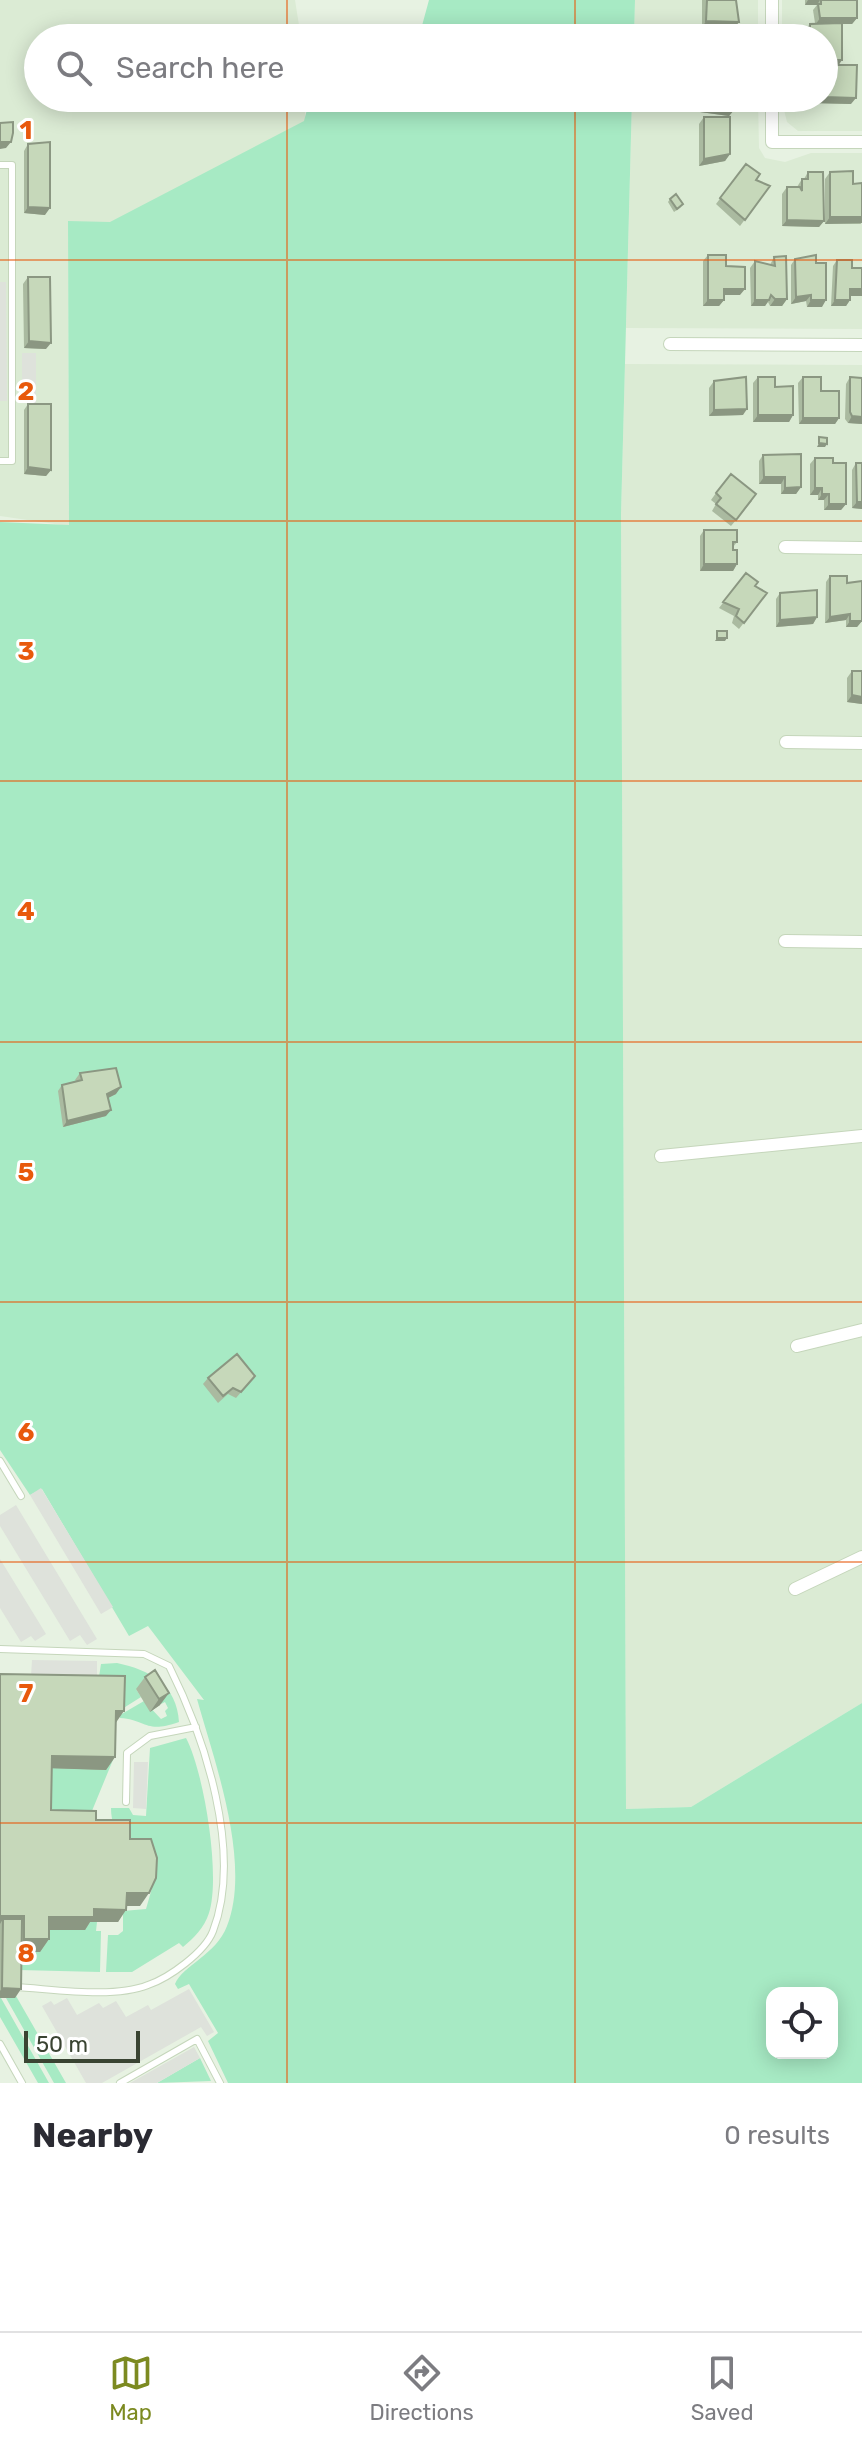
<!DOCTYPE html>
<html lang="en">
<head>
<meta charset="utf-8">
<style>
  :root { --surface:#fff; --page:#f7f7f7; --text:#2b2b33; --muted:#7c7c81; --line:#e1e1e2; --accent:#7c8a21 }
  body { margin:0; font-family:Rubik,sans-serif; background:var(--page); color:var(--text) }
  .controls { position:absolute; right:24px; bottom:24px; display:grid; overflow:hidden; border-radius:16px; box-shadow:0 4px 20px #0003 }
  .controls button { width:72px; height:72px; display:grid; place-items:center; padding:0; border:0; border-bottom:2px solid var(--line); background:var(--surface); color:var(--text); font:40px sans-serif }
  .scale { position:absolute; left:24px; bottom:20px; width:116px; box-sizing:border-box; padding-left:8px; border:4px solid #3a4432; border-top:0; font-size:22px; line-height:28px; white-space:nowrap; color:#3a4432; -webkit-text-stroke:6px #fff; paint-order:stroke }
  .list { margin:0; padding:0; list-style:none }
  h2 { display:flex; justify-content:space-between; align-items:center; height:104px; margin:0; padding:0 32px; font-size:34px }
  h2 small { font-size:26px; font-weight:400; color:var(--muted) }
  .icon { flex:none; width:44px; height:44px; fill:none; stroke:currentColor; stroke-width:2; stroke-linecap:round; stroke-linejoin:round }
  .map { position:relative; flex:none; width:862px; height:2083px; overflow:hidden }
  .search { position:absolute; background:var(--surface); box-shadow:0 4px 20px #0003; left:24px; right:24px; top:24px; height:88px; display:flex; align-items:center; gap:20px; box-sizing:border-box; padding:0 28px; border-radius:44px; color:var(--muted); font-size:30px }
  .sheet { height:248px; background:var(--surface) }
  nav { display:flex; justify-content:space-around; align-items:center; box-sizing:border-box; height:112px; border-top:2px solid var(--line); background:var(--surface); font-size:22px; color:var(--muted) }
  nav a { display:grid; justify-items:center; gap:4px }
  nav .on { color:var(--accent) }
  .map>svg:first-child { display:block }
  .residential { fill:#dbebd4 }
  .green { fill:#a7eac4; fill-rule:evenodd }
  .parking { fill:#dee2db }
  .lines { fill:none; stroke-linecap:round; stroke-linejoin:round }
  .service-casing { stroke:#c5d6bb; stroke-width:8 }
  .minor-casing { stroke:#c5d6bb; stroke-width:14 }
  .service { stroke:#fff; stroke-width:6 }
  .minor { stroke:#fff; stroke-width:12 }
  .wall { fill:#aabaa0 }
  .shaded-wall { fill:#8b9782 }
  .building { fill:#c6d8ba; stroke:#8b9782; stroke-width:2 }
  .grid { fill:none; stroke:#e8590c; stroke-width:2; stroke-opacity:0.55 }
  .grid-label { font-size:26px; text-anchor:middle; font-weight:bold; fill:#e8590c; stroke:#fff; stroke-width:6; stroke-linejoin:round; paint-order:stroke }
</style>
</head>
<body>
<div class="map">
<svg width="862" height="2083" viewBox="0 0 862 2083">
  <rect width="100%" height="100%" fill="#e7f2e2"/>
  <path class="residential" d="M 0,0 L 295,0 L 301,38 L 38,38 L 38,98 L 305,98 L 305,121 L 110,223 L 68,222 L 69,526 L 0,516 Z
    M 635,0 L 758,0 L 758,38 L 634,38 Z
    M 782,0 L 862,0 L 862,131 L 798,131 L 787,122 L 781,98 L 824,98 L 824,38 L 782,38 Z
    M 632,98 L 758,98 L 759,148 L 765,158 L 785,162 L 811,153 L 862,153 L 862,329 L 626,328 Z
    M 625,364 L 862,365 L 862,1703 L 691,1807 L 626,1809 L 621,515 Z"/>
  <path class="green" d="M 429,0 L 635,0 L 634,38 L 396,38 L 420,33 Z
    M 310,98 L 632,98 L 621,515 L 626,1809 L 691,1807 L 862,1703 L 862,2083 L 228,2083 L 208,2041 L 218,2033 L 189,1984 L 178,1989 L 175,1984 C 183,1965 216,1955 227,1926 C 252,1863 214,1760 197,1699 L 204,1700 L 148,1626 L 129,1636 L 42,1489 L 30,1495 L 0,1450 L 0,522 L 69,525 L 68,221 L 110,222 L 304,121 ZM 772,1993 L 832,1993 L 832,2053 L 772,2053 Z
    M 117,1663 C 150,1670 177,1685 179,1722 C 145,1734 148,1720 120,1718 L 120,1715 L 144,1701 L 161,1719 L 167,1716 L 165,1711 L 168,1708 L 165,1702 L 161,1704 L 136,1689 L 141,1697 L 122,1709 L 99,1677 L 101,1664 Z
    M 186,1738 C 204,1772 221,1876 209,1913 C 204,1928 194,1938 183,1947 L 179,1943 L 132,1972 L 106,1972 L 108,1935 L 118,1935 L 123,1931 L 123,1911 L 146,1909 L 152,1888 L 153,1868 C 131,1851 111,1837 111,1808 L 129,1808 L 133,1815 L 146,1816 L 150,1748 Z
    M 115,1755 L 87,1823 L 42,1822 L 43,1768 Z
    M 85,1922 L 97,1922 L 96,1931 L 101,1931 L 100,1972 L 19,1970 L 15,1952 L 40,1930 Z
    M 16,1996 L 66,2083 L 54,2083 L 6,1998 Z
    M 0,1998 L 1,1998 L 49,2083 L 38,2083 L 0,2017 Z
    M 200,2058 L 211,2081 L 157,2083 Z"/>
  <path class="parking" d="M 0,282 L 6,282 L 7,401 L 0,401 Z
    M 22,353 L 36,353 L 36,404 L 22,403 Z
    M 41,1488 L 113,1607 L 101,1614 L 30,1495 Z
    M 16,1505 L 97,1639 L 87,1645 L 80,1635 L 70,1641 L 0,1526 L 0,1515 Z
    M 0,1559 L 46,1634 L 35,1641 L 31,1636 L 21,1642 L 0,1608 Z
    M 32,1660 L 97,1661 L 97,1677 L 31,1676 Z
    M 134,1762 L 148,1762 L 146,1809 L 133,1808 Z
    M 189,1989 L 214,2032 L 207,2036 L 201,2027 L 102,2083 L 86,2083 L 42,2006 L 51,2001 L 54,2005 L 67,1998 L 77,2015 L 99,2003 L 103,2008 L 116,2001 L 126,2017 L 148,2005 L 151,2010 Z
    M 194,2047 L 200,2058 L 157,2083 L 130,2083 Z"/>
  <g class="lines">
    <g class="service-casing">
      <path id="service" d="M 0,165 L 12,165 L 12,461 L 0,461
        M 0,1461 L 21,1496
        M 0,1649 L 144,1654 L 169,1666 C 205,1738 243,1853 213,1931 C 205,1952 169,1978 148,1985 C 113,1999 53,1989 15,1987
        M 126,1802 L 127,1753 L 150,1736 L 196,1727
        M 0,2044 L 22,2083
        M 120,2083 L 197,2039 L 220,2083"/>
    </g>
    <g class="minor-casing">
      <path id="minor" d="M 772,38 L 772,0
        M 772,98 L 772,142 L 862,142
        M 670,344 L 862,345
        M 785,547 L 862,548
        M 786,742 L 862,743
        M 785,941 L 862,942
        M 661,1156 L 862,1136
        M 797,1346 L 862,1330
        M 795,1589 L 862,1557"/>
    </g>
    <use href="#service" class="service"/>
    <use href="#minor" class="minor"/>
  </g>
  <path class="wall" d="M 702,0 L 736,0 L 739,22 L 734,28 L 702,28 Z
    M 805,0 L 857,0 L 857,18 L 852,24 L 842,24 L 839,65 L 851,104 L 811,103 L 811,98 L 824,98 L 824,38 L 805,38 L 805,30 L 810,24 L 815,23 L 813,10 L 817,5 L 805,5 Z
    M 700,98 L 735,98 L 734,110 L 729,116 L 700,112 Z
    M 704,117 L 730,154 L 725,161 L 699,166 L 699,124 Z
    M 28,144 L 45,215 L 24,213 L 24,151 Z
    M 746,164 L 756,180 L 770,186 L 740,226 L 716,204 Z
    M 808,172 L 824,221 L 819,227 L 782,226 L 782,194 L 787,187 L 797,187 L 802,179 L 804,179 Z
    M 830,172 L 853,184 L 861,224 L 825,224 L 825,179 Z
    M 670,199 L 681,207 L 674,212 L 668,202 Z
    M 708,255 L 726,266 L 740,295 L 724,295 L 724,300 L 719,306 L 703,306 L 703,261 Z
    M 774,257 L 787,299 L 782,306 L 770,306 L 768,302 L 765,306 L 751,306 L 750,268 L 755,261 L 770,265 Z
    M 795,259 L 816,263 L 822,307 L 807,307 L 806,301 L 791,304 L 791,265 Z
    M 837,260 L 852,268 L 862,296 L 850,296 L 850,300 L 846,306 L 831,306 L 833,266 Z
    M 28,277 L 46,349 L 24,348 L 23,284 Z
    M 758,377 L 793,415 L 789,422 L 753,422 L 753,383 Z
    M 803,377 L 821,391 L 839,418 L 835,424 L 799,424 L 798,383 Z
    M 850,377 L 862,424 L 848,423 L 845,419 L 846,384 Z
    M 714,381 L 743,415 L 709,416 L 709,388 Z
    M 28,404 L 51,470 L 46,476 L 24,474 L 24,410 Z
    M 763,455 L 801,487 L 796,494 L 781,494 L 781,484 L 759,484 L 759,461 Z
    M 815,458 L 833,463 L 846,504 L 841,510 L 824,510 L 824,500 L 818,500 L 818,495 L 810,495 L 810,464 Z
    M 856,463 L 862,463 L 862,509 L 852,508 L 852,470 Z
    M 716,493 L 752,501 L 731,526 L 712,511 L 716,504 L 711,500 Z
    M 704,530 L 737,542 L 733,547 L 737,564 L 733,571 L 700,571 L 700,536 Z
    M 746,573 L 755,586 L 767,593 L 739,629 L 732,623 L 734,616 L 719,608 Z
    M 830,576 L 847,583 L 862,621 L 857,627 L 846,627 L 846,620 L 825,623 L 826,582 Z
    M 780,593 L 817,617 L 813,624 L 776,627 L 776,599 Z
    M 852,671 L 862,671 L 862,707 L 862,704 L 847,702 L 847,678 Z
    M 80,1073 L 116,1094 L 108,1098 L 106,1116 L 63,1127 L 58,1091 L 62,1085 L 76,1081 L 75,1080 Z
    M 255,1376 L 236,1398 L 228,1394 L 218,1403 L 203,1384 L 208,1378 Z
    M 155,1670 L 160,1705 L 150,1712 L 136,1689 L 145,1677 Z
    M 0,1674 L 116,1722 L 115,1757 L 106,1770 L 52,1768 L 51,1810 L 96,1820 L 130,1839 L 140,1906 L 127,1906 L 118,1922 L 90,1922 L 85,1930 L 49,1930 L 49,1939 L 40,1952 L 22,1952 L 15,1998 L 0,1998 Z"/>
  <path class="shaded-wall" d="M 808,0 L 820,0 L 817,5 L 805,5 Z
    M 820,18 L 857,18 L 852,24 L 816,24 Z
    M 706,21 L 739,22 L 734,28 L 702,28 Z
    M 824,60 L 842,60 L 838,66 L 824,66 Z
    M 824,97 L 856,98 L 851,104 L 811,103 L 814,98 L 824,98 Z
    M 704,106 L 734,110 L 729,116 L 700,112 Z
    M 0,142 L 11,142 L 6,148 L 0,149 Z
    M 730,154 L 725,161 L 699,166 L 704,159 Z
    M 28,207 L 50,208 L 45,215 L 24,213 Z
    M 830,217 L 862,217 L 862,223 L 825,224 Z
    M 787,220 L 824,221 L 819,227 L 782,226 Z
    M 724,289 L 745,289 L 740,295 L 719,295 Z
    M 850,289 L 862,289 L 862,296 L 846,296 Z
    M 811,295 L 806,301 L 791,304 L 796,297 Z
    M 775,299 L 787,299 L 782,306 L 770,306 Z
    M 708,300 L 724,300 L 719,306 L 703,306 Z
    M 755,300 L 769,300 L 765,306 L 751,306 Z
    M 811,300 L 826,300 L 822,307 L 807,307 Z
    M 835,300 L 850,300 L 846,306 L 831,306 Z
    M 29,341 L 51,343 L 46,349 L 24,348 Z
    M 747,409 L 743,415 L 709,416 L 714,410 Z
    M 758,415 L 793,415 L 789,422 L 753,422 Z
    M 852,416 L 862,417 L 862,424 L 848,423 Z
    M 803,418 L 839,418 L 835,424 L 799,424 Z
    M 819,443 L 827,444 L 825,447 L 817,447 Z
    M 28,467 L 51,470 L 46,476 L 24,474 Z
    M 764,477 L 785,477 L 781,484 L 759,484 Z
    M 801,487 L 796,494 L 781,494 L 785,488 Z
    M 815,488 L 822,488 L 818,495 L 810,495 Z
    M 822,494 L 829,494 L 824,500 L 818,500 Z
    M 857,502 L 862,502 L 862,509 L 852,508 Z
    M 829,504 L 846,504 L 841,510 L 824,510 Z
    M 704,564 L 737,564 L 733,571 L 700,571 Z
    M 850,614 L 846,620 L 825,623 L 830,617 Z
    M 817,617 L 813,624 L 776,627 L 780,620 Z
    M 850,621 L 862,621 L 857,627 L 846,627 Z
    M 717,638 L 727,638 L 725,641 L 715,641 Z
    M 852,695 L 862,697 L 862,704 L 847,702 Z
    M 121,1087 L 116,1094 L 102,1101 L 107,1094 Z
    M 111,1110 L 106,1116 L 63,1127 L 67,1121 Z
    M 169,1693 L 160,1705 L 150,1712 L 159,1699 Z
    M 116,1711 L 124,1711 L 115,1724 Z
    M 52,1756 L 115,1757 L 106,1770 L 43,1768 Z
    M 127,1893 L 149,1893 L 140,1906 L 118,1906 Z
    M 94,1909 L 126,1910 L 118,1922 L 90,1922 L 85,1930 L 40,1930 L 49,1917 Z
    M 0,1916 L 24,1916 L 15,1929 L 3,1919 L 0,1924 Z
    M 24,1939 L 49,1939 L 40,1952 L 15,1952 Z
    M 2,1988 L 21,1989 L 15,1998 L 0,1998 L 0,1991 Z"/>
  <path class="building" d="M 707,0 L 736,0 L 739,22 L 706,21 Z
    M 821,0 L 857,0 L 857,18 L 820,18 L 818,4 L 821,4 Z
    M 842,23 L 842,60 L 824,60 L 824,38 L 810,38 L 810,24 Z
    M 707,30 L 730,30 L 730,38 L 707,38 Z
    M 824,65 L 857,65 L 856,98 L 824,97 Z
    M 705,98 L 735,98 L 734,110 L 704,106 Z
    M 704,117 L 730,117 L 730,154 L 704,159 Z
    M 13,122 L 13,133 L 11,142 L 0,142 L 0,123 Z
    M 50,142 L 50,208 L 28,207 L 28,144 Z
    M 746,164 L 760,174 L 756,180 L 770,186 L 745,220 L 720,198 Z
    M 853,171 L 853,184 L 862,183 L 862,217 L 830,217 L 830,172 Z
    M 808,172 L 823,172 L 824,221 L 787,220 L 787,187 L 800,187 L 802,191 L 802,179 L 808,179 Z
    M 676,194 L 683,204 L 677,209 L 670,199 Z
    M 708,255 L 726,255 L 726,266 L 745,267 L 745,289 L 724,289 L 724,300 L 708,300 Z
    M 816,255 L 816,263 L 826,263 L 826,300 L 811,300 L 811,295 L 796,297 L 795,259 Z
    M 786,256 L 787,299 L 775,299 L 771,295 L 769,300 L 755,300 L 755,261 L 775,266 L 774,257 Z
    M 837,260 L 852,260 L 852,268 L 862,268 L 862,289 L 850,289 L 850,300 L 835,300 Z
    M 28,277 L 50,277 L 51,343 L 29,341 Z
    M 746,377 L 747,409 L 714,410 L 714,381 Z
    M 758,377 L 775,377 L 775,387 L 793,386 L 793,415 L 758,415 Z
    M 803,377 L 821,377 L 821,391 L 839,391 L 839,418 L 803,418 Z
    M 850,377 L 862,378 L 862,417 L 852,416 L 850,412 Z
    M 28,404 L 51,404 L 51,470 L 28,467 Z
    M 819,437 L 827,438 L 827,444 L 819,443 Z
    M 801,454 L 801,487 L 785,488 L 785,477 L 764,477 L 763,455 Z
    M 815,458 L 833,458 L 833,463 L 846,463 L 846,504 L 829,504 L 829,494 L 822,494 L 822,488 L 815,488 Z
    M 856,463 L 862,463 L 862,502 L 857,502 Z
    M 731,474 L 756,494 L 736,520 L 716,504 L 721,498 L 716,493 Z
    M 704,530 L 737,530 L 737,542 L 733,542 L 733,550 L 737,550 L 737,564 L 704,564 Z
    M 746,573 L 758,582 L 755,586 L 767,593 L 744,623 L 736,616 L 739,609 L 723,602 Z
    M 830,576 L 847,576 L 847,583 L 862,581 L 862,621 L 850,621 L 850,614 L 830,617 Z
    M 817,590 L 817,617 L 780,620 L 780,593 Z
    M 717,631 L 727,631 L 727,638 L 717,638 Z
    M 852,671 L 862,671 L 862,697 L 852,695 Z
    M 116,1068 L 121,1087 L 107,1094 L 111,1110 L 67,1121 L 62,1085 L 82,1080 L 80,1073 Z
    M 237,1354 L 255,1376 L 241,1392 L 233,1388 L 223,1396 L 208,1378 Z
    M 155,1670 L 169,1693 L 159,1699 L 145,1677 Z
    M 0,1674 L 125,1676 L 124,1711 L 116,1711 L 115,1757 L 52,1756 L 51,1810 L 96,1811 L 96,1820 L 130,1820 L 130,1839 L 151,1839 L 157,1858 L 156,1878 L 149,1893 L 127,1893 L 126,1910 L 94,1909 L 94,1917 L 49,1917 L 49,1939 L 24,1939 L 24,1916 L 0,1916 Z
    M 3,1919 L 22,1919 L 21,1989 L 2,1988 Z"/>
  <path class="grid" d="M 287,0 L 287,38M 575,0 L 575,38M 287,98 L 287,2083M 575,98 L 575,2083M 0,260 L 862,260M 0,521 L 862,521M 0,781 L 862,781M 0,1042 L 862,1042M 0,1302 L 862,1302M 0,1562 L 862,1562M 0,1823 L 862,1823"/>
  <g class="grid-label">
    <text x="26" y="139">1</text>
    <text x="26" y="400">2</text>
    <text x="26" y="660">3</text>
    <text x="26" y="920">4</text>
    <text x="26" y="1181">5</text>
    <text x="26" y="1441">6</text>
    <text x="26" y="1702">7</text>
    <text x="26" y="1962">8</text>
  </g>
</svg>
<div class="controls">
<button><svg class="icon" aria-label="locate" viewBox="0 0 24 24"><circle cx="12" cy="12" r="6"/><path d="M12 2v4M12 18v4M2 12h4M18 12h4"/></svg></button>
</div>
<div class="scale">50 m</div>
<div class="search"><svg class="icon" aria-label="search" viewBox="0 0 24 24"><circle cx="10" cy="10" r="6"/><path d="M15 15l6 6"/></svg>Search here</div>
</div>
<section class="sheet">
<h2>Nearby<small>0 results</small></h2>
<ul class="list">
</ul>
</section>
<nav>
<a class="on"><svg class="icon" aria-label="map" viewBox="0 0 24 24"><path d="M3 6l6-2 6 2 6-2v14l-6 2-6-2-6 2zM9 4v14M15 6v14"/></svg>Map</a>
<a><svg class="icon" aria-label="directions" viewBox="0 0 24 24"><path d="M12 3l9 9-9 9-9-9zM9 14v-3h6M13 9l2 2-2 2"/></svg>Directions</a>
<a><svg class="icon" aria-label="saved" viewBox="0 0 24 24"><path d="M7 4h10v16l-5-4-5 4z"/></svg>Saved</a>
</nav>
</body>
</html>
